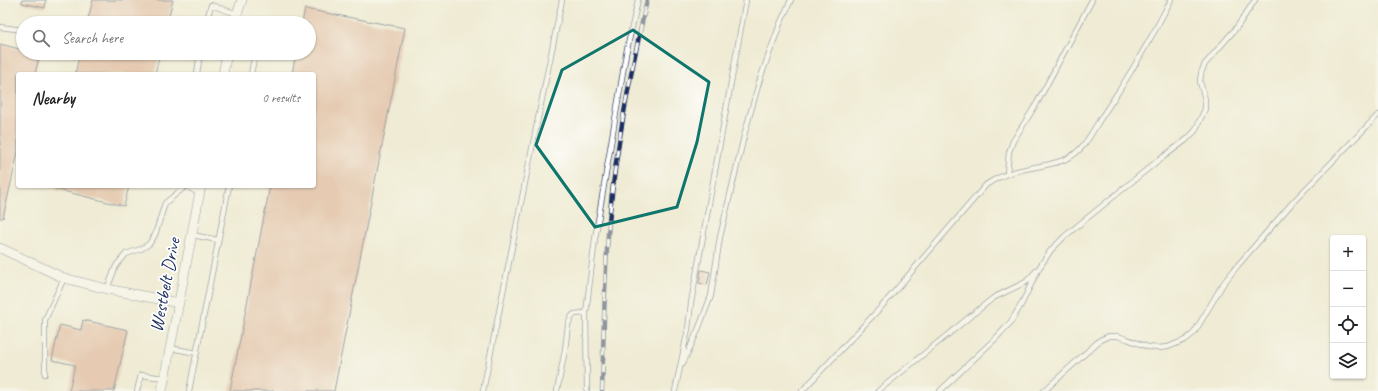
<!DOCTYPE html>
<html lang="en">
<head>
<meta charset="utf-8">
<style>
  :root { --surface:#fff; --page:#f2f2f2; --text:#222; --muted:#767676; --line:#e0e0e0 }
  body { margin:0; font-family:Caveat,sans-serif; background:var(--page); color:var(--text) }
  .controls { position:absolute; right:12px; bottom:12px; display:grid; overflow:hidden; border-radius:4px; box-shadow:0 1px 3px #0004 }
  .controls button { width:36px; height:36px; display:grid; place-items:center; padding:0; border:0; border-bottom:1px solid var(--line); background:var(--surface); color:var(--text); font:20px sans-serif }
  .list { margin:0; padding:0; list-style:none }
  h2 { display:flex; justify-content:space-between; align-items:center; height:52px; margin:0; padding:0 16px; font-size:17px }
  h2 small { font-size:13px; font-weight:400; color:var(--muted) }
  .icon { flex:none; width:22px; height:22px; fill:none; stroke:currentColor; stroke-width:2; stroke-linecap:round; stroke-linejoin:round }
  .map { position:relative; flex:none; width:1378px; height:391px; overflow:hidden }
  .search { position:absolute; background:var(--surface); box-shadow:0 1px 3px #0004; left:16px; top:16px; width:300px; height:44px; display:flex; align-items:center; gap:10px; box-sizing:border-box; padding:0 14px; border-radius:22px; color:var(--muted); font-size:15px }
  .panel { position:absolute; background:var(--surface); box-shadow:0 1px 3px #0004; left:16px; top:72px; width:300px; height:116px; border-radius:4px }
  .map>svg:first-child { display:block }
  .building { fill:#dba48b }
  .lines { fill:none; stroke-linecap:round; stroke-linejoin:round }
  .service-casing { stroke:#3b4b70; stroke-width:6 }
  .minor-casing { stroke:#3b4b70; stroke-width:10 }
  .service { stroke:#fff; stroke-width:4.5 }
  .minor { stroke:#fff; stroke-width:9 }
  .rail-casing { stroke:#1b2f5e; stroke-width:4.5 }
  .rail { stroke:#fff; stroke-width:3; stroke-dasharray:9; stroke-linecap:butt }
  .marked { fill:none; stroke:#0f766e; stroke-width:3; stroke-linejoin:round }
  .labels { text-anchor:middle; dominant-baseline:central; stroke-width:3.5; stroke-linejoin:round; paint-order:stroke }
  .street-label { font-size:19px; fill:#1b2f5e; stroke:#fff }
</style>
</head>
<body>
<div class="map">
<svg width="1378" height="391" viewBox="0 0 1378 391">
  <rect width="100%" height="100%" fill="#fff"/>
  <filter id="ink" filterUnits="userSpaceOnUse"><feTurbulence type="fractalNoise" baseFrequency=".025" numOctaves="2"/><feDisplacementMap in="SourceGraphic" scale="8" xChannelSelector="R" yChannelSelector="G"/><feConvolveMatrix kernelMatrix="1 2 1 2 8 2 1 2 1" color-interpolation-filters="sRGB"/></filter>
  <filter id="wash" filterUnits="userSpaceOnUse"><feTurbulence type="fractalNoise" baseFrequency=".012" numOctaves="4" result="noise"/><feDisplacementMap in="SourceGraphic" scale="16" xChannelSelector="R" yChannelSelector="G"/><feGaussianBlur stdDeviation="0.9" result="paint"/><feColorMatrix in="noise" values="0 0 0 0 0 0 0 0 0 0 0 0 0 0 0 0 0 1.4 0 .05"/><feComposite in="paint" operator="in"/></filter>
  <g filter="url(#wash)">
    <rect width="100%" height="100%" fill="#efebd4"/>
    <g id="blocks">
      <path class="building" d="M 22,0 L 46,0 L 45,8 L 22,3 Z
        M 93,0 L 173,0 L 167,23 L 87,23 Z
        M 305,9 L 405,28 L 334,391 L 230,391 L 270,186 L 314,186 L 314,74 L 292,74 L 296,53 L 309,53 L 309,23 L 302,23 Z
        M 0,44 L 23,50 L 23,53 L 40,53 L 35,74 L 18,74 L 18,152 L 3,218 L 0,218 Z
        M 80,53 L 160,53 L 155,74 L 75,74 Z
        M 55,186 L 129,186 L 124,206 L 55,189 Z
        M 701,270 L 710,272 L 707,285 L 699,283 Z
        M 83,320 L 128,330 L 114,391 L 69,391 L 75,365 L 52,360 L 60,325 L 81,330 Z"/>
    </g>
  </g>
  <g filter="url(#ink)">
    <use href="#blocks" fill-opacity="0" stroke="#3b4b70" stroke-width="1"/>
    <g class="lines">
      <g class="service-casing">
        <path id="service" d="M 206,23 L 211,5 L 237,14
          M 0,27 L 23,30
          M 197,74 L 200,53
          M 251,74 L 255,53
          M 1007,174 L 1009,152 L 1013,141 L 1037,103 L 1092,0
          M 186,186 L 200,194
          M 192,235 L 218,240
          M 107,289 L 116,266 L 126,254 L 141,249 L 149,244 L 155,235 L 165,203 L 186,186
          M 170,348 L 197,353
          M 683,363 L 698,330 L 711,296 L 720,237 L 745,132 L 760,79 L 780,24 L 791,0
          M 45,374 L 45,320 L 64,278
          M 137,391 L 141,375 L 165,378
          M 189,391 L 229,186
          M 483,391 L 562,0
          M 557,391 L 565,350 L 568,325 L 571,317 L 574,314 L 586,313
          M 587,391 L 586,313 L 595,239 L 626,54 L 638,0
          M 675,391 L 688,329 L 691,303 L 746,0
          M 802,391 L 883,305 L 986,185 C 1004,172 1025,169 1046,165 C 1053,163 1060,162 1066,159 C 1083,152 1092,132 1101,118 C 1127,80 1150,41 1171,0
          M 878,391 L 993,298 L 1026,282 L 1037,270
          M 940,391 L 997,337 L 1010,323 L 1021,305 L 1039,268 L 1051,250 L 1065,236 L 1155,163 L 1186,140 L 1195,131 L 1205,109 L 1205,99 L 1200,82 L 1201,73 L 1205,64 L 1237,27 L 1255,0
          M 1044,391 L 1100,340 L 1109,336 L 1117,336 L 1127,339 L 1148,347 L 1158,348 L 1168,347 L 1185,340 L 1194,333 L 1223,284 L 1238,265 L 1294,201 L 1378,115"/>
      </g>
      <g class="minor-casing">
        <path id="minor" d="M 234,23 L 242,0
          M 223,74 L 227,53
          M 0,248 L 64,278 L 107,289 L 179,303
          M 162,391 L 201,186"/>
      </g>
      <use href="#service" class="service"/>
      <use href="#minor" class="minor"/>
      <g class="rail-casing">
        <path id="rail" d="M 602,391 C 604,332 604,271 610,212 C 617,141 631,70 647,0"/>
      </g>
      <use href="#rail" class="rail"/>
    </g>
  </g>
  <path d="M0 0H1378V391H0ZM 633,30 L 709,82 L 697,142 L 677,207 L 595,227 L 536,145 L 562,70 Z" fill="#efebd4" fill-opacity=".55" fill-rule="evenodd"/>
  <path class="marked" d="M 633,30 L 709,82 L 697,142 L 677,207 L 595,227 L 536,145 L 562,70 Z"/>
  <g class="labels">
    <g class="street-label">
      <text transform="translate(165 285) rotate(-79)">Westbelt Drive</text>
    </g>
  </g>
</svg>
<div class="controls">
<button>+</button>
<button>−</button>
<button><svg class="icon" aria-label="locate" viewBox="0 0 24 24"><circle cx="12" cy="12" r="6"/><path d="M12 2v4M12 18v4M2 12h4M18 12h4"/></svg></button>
<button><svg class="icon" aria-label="layers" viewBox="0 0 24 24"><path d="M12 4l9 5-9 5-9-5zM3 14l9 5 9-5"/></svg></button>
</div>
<div class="search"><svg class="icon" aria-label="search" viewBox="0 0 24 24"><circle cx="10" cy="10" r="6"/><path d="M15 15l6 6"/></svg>Search here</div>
<section class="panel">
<h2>Nearby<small>0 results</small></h2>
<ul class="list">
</ul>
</section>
</div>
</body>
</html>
